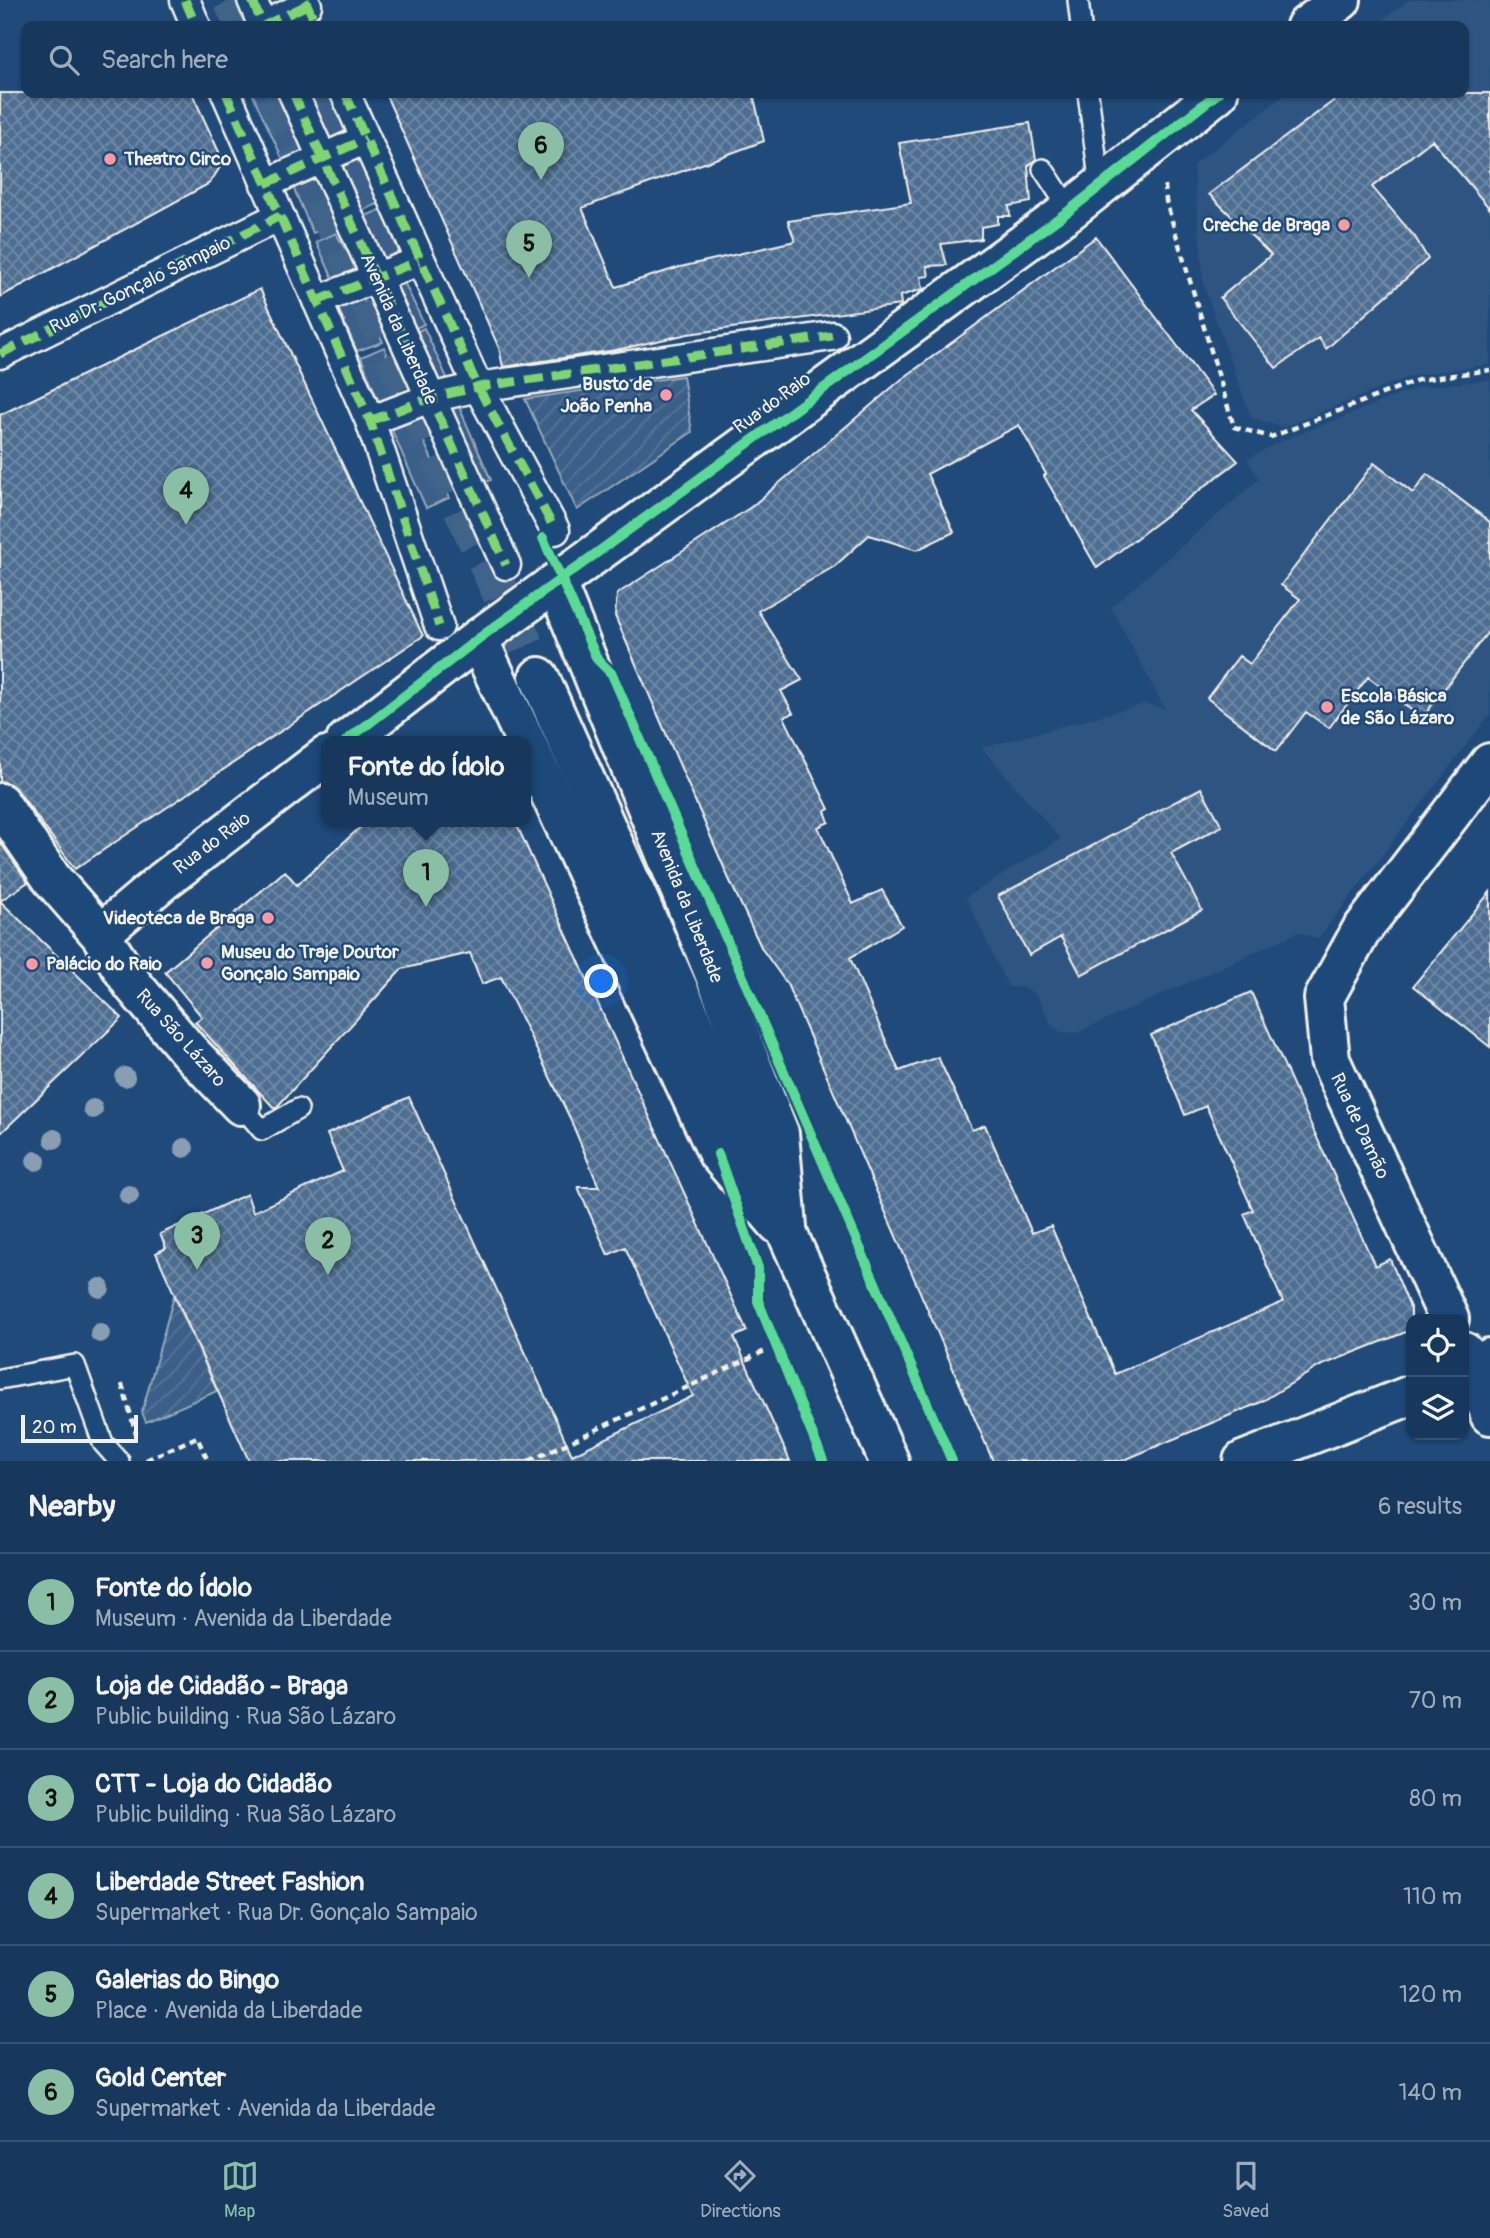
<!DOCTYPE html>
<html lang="en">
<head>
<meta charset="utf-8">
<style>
  :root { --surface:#17385c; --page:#203f62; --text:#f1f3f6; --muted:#9eacbb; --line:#365272; --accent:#8abfa5 }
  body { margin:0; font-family:Pangolin,sans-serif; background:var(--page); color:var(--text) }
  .controls { position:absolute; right:21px; bottom:21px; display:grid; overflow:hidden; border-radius:14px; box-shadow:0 2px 5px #0004 }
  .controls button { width:63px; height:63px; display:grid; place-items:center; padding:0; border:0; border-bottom:2px solid var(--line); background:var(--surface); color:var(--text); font:35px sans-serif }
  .scale { position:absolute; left:21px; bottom:18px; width:117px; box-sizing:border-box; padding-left:7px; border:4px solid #f4f1e8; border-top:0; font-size:19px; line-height:24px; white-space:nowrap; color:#f4f1e8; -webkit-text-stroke:5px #1f4a7a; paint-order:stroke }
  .you { position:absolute; left:602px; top:982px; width:24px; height:24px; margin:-18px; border:5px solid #fff; border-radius:50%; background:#1a73e8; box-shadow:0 0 0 10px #1a73e833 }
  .badge { display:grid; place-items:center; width:46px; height:46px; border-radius:50%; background:var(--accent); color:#111; font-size:23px; font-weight:700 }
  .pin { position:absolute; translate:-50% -58px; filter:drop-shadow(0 2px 4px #0008) }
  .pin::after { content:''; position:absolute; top:37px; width:24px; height:21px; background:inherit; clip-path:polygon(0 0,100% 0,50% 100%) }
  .popup { position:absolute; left:321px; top:736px; width:210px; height:91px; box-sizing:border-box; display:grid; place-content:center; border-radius:14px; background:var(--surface); filter:drop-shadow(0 2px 5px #0005); font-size:23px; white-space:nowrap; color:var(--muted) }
  .popup b { font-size:26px; color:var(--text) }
  .popup::after { content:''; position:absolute; left:50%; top:100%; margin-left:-14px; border:14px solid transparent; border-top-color:var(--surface) }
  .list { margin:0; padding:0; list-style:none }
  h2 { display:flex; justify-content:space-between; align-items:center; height:91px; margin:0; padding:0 28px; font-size:30px }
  h2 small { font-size:23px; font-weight:400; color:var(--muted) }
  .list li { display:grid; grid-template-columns:46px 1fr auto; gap:21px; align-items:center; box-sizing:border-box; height:98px; padding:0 28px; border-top:2px solid var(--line) }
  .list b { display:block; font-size:26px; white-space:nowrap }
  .list p { margin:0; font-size:23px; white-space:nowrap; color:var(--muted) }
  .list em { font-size:23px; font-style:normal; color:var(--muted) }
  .icon { flex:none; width:38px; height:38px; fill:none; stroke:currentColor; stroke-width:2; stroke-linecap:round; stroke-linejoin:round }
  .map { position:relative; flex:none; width:1490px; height:1461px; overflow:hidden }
  .search { position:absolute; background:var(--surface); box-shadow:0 2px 5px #0004; left:21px; right:21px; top:21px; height:77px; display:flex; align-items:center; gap:18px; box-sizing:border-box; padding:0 24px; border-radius:14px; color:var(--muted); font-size:26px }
  .sheet { height:679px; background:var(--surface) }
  nav { display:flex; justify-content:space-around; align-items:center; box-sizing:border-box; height:98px; border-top:2px solid var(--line); background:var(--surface); font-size:19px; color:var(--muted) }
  nav a { display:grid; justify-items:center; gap:4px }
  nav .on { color:var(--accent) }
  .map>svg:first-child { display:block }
  .built { fill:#2d5581 }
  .grass { fill:#3a5f88; stroke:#97a8b8; stroke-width:2 }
  .garden { fill:url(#garden-furrows); stroke:#97a8b8; stroke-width:2 }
  .building { fill:url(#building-cross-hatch); stroke:#f4f1e8; stroke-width:2 }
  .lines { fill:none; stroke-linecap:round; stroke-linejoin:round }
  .secondary-tunnel { stroke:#3f638a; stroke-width:38; stroke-dasharray:38 19; stroke-linecap:butt }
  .service-casing { stroke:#f4f1e8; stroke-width:24 }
  .pedestrian-casing { stroke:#f4f1e8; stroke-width:33 }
  .minor-casing { stroke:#f4f1e8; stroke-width:44 }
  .tertiary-casing { stroke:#f4f1e8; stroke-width:44 }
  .secondary-casing { stroke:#f4f1e8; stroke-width:44 }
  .path { stroke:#f4f1e8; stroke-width:4.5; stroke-dasharray:7 5; stroke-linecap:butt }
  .service { stroke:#1f4a7a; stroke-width:19 }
  .pedestrian { stroke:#1f4a7a; stroke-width:28 }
  .minor { stroke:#1f4a7a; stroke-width:38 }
  .tertiary { stroke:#1f4a7a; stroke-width:38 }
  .secondary { stroke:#1f4a7a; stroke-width:38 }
  .quiet { stroke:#7fd670; stroke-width:9; stroke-dasharray:18 9; stroke-linecap:butt }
  .cycleway-casing { stroke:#1f4a7a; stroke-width:15 }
  .cycleway { stroke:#5adb95; stroke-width:10 }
  .tree { fill:#8a9eb1 }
  .poi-dot { fill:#ff9aa2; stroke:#1f4a7a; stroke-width:2.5 }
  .labels { text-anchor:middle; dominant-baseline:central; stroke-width:5; stroke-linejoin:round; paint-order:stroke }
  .poi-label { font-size:19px; font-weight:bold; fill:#f4f1e8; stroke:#1f4a7a; text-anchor:start }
  .street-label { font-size:19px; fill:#f4f1e8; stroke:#1f4a7a }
</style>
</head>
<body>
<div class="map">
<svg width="1490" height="1461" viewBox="0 0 1490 1461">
  <defs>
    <pattern id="garden-furrows" width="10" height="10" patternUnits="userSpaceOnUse" patternTransform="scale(1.75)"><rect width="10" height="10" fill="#3a5f88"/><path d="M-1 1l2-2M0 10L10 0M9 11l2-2" fill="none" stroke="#577699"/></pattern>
    <pattern id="building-cross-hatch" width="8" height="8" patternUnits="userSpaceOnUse" patternTransform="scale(1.75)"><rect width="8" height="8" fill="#4d6e92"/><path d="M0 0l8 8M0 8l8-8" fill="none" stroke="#708aa6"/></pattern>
  </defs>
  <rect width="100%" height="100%" fill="#1f4a7a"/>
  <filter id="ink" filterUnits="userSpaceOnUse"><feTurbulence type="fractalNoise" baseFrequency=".0143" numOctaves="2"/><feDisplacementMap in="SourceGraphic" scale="14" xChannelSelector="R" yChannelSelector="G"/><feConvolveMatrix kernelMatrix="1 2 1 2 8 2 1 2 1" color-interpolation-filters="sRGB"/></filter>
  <g filter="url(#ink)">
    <path class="built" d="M 1409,0 L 1490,0 L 1490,364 L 1411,376 L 1284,427 L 1251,418 L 1204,286 L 1193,165 L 1287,93 L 1464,93 L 1464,26 L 1374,26 Z
      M 1490,380 L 1490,714 L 1318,939 L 1299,932 L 1077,1033 L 1061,1032 L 1051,1024 L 1037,996 L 1025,988 L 1008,987 L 966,897 L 1061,839 L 982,748 L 1144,704 L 1165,709 L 1111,607 L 1259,479 L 1247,459 L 1279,442 L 1419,387 Z"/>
    <path class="grass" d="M 252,93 L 280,93 L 307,152 L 284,162 Z
      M 304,93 L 330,93 L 347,130 L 326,140 Z
      M 357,152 L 380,203 L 361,211 L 338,160 Z
      M 312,171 L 334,224 L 313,233 L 290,180 Z
      M 382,209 L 400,255 L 377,267 L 361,218 Z
      M 336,233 L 359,275 L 336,285 L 316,242 Z
      M 402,278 L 424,324 L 407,333 L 380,287 Z
      M 360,292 L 383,342 L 357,351 L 335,301 Z
      M 424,328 L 449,382 L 428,388 L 409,336 Z
      M 384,347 L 400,397 L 380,405 L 361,357 Z
      M 456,400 L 491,480 L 474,486 L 435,406 Z
      M 413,417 L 449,498 L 426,508 L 390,426 Z"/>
    <path class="garden" d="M 683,376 L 692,432 L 577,510 L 525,399 Z
      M 174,1296 L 217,1391 L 146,1422 L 142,1412 Z"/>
    <path class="building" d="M 0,93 L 192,93 L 219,152 L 220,167 L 210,183 L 0,297 Z
      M 385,93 L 753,93 L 764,141 L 582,208 L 616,287 L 680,267 L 795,241 L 788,221 L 911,203 L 899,143 L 1030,123 L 1036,159 L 1028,166 L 1031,202 L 1009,206 L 1010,216 L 998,216 L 998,224 L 981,227 L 981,239 L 941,244 L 947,265 L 927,266 L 929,276 L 921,277 L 923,289 L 900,296 L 901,305 L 688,334 L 616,350 L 503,367 L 499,348 Z
      M 1344,93 L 1490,93 L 1490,209 L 1432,140 L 1372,187 L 1415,237 L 1428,259 L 1326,349 L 1319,338 L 1276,368 L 1220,298 L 1271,255 L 1209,194 Z
      M 1096,237 L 1214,395 L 1191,410 L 1238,461 L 1097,568 L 1044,476 L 1046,474 L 1019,425 L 927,474 L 954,532 L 917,550 L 869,535 L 835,566 L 758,611 L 802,680 L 781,691 L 793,713 L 784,717 L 829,809 L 825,811 L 829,822 L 818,827 L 853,904 L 882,890 L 902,926 L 850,958 L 899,1071 L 938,1057 L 972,1130 L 985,1125 L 1032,1233 L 1051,1226 L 1115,1374 L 1283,1302 L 1244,1214 L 1253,1210 L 1206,1106 L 1185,1115 L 1151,1035 L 1251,992 L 1375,1266 L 1390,1259 L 1411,1310 L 1411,1330 L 1320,1366 L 1261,1402 L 1122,1461 L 993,1461 L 787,984 L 762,949 L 729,879 L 615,616 L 617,594 L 751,507 L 902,379 Z
      M 260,289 L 423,636 L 75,869 L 18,791 L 10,784 L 0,781 L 0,415 Z
      M 1374,463 L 1413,493 L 1427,474 L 1490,522 L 1490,629 L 1422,718 L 1368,677 L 1329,728 L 1306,712 L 1276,751 L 1207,698 L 1239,656 L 1250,664 L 1300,599 L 1281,585 Z
      M 1201,788 L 1222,826 L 1171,853 L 1202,910 L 1081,975 L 1061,937 L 1029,955 L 998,896 Z
      M 367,821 L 515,821 L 747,1331 L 734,1337 L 790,1461 L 249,1461 L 156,1253 L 166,1248 L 160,1234 L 247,1194 L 253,1212 L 343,1171 L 327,1134 L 409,1097 L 572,1455 L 693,1396 L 625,1247 L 608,1255 L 578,1187 L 599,1187 L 569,1116 L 501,977 L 482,984 L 470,953 L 402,969 L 275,1109 L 195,1022 L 202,1017 L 165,972 L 285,871 L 297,885 Z
      M 0,842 L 28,882 L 0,901 Z
      M 1490,892 L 1490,1047 L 1413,986 Z
      M 0,901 L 122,1018 L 0,1134 Z"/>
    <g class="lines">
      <path class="secondary-tunnel" d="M 232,0 L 244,26
        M 274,93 L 539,677"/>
      <g class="service-casing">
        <path id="service" d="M 1078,0 L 1081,26
          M 1088,93 L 1100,187
          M 1043,169 L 1070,210
          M 241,1105 L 262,1130 L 298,1109
          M 0,1379 L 75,1365 L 103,1443 L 119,1461"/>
      </g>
      <g class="pedestrian-casing">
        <path id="pedestrian" d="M 185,0 L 196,26
          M 252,0 L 263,26
          M 263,26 L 307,5
          M 226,93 L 370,421 L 439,626
          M 293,93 L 506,565
          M 345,93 L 478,387 L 555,530
          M 265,184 L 366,139
          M 317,301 L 419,261
          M 0,354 L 280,216
          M 370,421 L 430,398 L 478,387 L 832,336"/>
      </g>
      <g class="minor-casing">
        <path id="minor" d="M 346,741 L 478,639
          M 0,803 L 52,879 L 100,934 L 133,985 L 188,1050 L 241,1105
          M 100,934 L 163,881 L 326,756
          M 1449,1319 L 1330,1060 L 1324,998 L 1361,931 L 1490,763
          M 1464,1352 L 1490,1415"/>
      </g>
      <g class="tertiary-casing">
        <path id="tertiary" d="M 1306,26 L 1341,0
          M 556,583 L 779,1133 L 787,1227
          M 778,1224 L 718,1154 L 478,639 L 1070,210 L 1218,93
          M 1464,1372 L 1490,1358
          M 1243,1461 L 1411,1395"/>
      </g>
      <g class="secondary-casing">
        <path id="secondary" d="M 539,677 L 889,1461"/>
      </g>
      <path class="path" d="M 1165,185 L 1166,201 L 1234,427 L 1271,437 L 1418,380 L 1490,370
        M 122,1384 L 136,1434
        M 146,1460 L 197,1437 L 208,1461
        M 529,1461 L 767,1350"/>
      <use href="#service" class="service"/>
      <use href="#pedestrian" class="pedestrian"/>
      <use href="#minor" class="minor"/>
      <use href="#tertiary" class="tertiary"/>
      <use href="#secondary" class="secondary"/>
      <path class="quiet" d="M 185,0 L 196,26
        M 252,0 L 263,26
        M 305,0 L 317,26
        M 263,26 L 307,5
        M 226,93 L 370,421 L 439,626
        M 293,93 L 506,565
        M 345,93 L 478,387 L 555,530
        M 265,184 L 366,139
        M 317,301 L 419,261
        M 0,354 L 280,216
        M 370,421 L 430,398 L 478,387 L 832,336"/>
      <g class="cycleway-casing">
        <path id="cycleway" d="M 543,538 L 597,659 L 612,674 L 952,1461
          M 346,741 L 478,639 L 1070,210 L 1218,93
          M 718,1154 L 758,1268 L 758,1301 L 823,1461"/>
      </g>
      <use href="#cycleway" class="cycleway"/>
    </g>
    <g class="tree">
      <circle cx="125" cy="1077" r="10"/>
      <circle cx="93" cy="1109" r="10"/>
      <circle cx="54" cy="1139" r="10"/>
      <circle cx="184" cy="1148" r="10"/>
      <circle cx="36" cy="1161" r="10"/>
      <circle cx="129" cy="1195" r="10"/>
      <circle cx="100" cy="1288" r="10"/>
      <circle cx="100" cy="1333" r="10"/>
    </g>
  </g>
  <g class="poi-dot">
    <circle cx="110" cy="159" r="7"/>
    <circle cx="1344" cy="225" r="7"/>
    <circle cx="666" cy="395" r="7"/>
    <circle cx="1327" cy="707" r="7"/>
    <circle cx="268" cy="918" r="7"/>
    <circle cx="207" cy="963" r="7"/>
    <circle cx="32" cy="964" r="7"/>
  </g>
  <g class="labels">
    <g class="poi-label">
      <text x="124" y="159">Theatro Circo</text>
      <text x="1330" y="225" text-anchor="end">Creche de Braga</text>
      <text x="652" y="384" text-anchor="end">Busto de<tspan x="652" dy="22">João Penha</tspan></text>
      <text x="1341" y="696">Escola Básica<tspan x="1341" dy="22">de São Lázaro</tspan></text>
      <text x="254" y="918" text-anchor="end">Videoteca de Braga</text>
      <text x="221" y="952">Museu do Traje Doutor<tspan x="221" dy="22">Gonçalo Sampaio</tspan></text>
      <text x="46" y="964">Palácio do Raio</text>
    </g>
    <g class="street-label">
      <text transform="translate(140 285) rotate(-26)">Rua Dr. Gonçalo Sampaio</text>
      <text transform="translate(399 329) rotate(66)">Avenida da Liberdade</text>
      <text transform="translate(772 403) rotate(-36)">Rua do Raio</text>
      <text transform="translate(212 843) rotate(-37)">Rua do Raio</text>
      <text transform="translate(687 906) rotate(68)">Avenida da Liberdade</text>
      <text transform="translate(181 1038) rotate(48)">Rua São Lázaro</text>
      <text transform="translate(1360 1126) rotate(65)">Rua de Damão</text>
    </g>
  </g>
</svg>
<div class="controls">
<button><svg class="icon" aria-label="locate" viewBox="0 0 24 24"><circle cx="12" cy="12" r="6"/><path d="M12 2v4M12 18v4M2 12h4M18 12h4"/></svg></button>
<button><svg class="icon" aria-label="layers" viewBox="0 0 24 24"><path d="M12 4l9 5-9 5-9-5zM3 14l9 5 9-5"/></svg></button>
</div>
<div class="scale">20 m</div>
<div class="you"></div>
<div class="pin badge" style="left:426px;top:907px">1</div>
<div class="popup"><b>Fonte do Ídolo</b>Museum</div>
<div class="pin badge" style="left:328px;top:1275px">2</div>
<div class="pin badge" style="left:197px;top:1270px">3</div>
<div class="pin badge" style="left:186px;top:525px">4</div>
<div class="pin badge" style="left:529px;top:278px">5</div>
<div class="pin badge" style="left:541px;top:180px">6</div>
<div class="search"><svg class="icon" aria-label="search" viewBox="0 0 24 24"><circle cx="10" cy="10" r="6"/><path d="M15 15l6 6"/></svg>Search here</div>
</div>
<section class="sheet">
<h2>Nearby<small>6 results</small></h2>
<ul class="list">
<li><span class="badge">1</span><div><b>Fonte do Ídolo</b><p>Museum · Avenida da Liberdade</p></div><em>30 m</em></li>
<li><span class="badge">2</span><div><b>Loja de Cidadão - Braga</b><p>Public building · Rua São Lázaro</p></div><em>70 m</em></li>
<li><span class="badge">3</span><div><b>CTT - Loja do Cidadão</b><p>Public building · Rua São Lázaro</p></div><em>80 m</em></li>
<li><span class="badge">4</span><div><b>Liberdade Street Fashion</b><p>Supermarket · Rua Dr. Gonçalo Sampaio</p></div><em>110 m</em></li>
<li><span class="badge">5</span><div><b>Galerias do Bingo</b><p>Place · Avenida da Liberdade</p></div><em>120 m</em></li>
<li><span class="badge">6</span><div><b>Gold Center</b><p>Supermarket · Avenida da Liberdade</p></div><em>140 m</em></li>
</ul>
</section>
<nav>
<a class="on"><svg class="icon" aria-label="map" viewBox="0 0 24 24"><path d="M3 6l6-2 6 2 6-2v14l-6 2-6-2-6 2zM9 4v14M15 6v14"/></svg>Map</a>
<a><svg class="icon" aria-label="directions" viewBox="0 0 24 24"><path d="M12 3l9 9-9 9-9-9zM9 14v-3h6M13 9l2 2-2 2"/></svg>Directions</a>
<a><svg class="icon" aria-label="saved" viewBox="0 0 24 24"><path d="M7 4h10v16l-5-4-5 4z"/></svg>Saved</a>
</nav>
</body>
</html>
